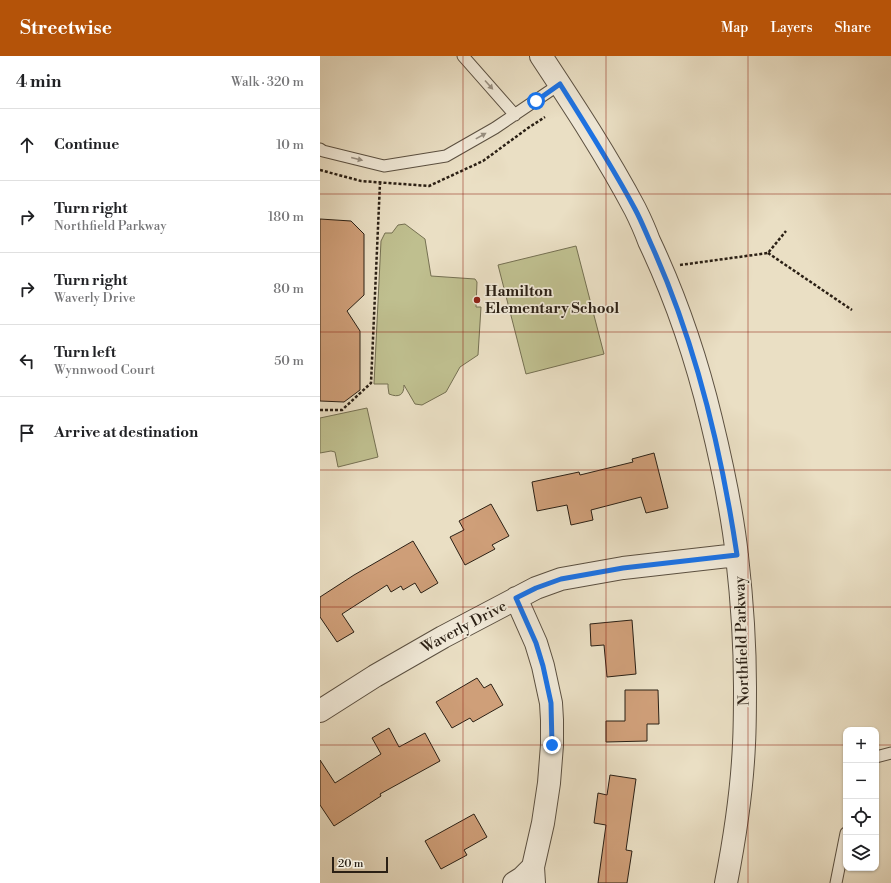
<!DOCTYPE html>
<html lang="en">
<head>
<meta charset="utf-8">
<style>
  :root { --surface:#fff; --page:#f2f2f2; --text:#202124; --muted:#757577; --line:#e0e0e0; --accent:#b45309 }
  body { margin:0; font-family:"Libre Bodoni",serif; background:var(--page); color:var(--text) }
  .controls { position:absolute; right:12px; bottom:12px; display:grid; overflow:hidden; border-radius:8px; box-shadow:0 1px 3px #0004 }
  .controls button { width:36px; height:36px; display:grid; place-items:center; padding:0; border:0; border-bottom:1px solid var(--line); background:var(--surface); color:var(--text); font:20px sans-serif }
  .scale { position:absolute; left:12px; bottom:10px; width:56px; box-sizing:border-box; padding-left:4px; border:2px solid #2b2015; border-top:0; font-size:11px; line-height:14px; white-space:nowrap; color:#2b2015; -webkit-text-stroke:3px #f1ead9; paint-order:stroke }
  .stop { position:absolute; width:12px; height:12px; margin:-9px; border:3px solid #1a73e8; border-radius:50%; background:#fff }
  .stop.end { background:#1a73e8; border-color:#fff; box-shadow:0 1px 4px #0008 }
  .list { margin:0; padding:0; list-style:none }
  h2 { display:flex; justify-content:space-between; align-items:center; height:52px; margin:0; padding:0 16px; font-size:17px }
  h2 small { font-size:13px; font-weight:400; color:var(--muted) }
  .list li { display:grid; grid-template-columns:26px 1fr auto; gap:12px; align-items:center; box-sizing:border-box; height:72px; padding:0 16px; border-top:1px solid var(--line) }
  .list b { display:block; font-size:15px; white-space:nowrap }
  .list p { margin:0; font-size:13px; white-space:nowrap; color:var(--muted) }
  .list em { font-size:13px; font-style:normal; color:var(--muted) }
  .icon { flex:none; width:22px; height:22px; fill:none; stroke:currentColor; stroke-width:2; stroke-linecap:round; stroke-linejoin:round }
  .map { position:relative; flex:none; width:571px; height:827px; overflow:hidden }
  header { display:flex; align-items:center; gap:24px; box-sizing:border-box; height:56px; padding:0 20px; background:var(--accent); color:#fff }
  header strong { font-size:19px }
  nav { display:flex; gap:22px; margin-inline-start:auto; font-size:14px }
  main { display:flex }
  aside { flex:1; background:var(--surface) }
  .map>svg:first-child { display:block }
  .green { fill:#bfbf8f; stroke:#757052 }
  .building { fill:#cf9f79; stroke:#2b2015 }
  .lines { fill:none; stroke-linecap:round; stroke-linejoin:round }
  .lane-casing { stroke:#5b5041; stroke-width:13 }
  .street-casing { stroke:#5b5041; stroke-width:24 }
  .path { stroke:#2b2015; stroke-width:2.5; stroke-dasharray:3 2; stroke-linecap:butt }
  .lane { stroke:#f1ead9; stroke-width:11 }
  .street { stroke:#f1ead9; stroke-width:22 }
  .oneway { fill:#988f81 }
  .route { stroke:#1a73e8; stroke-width:5 }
  .grid { fill:none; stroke:#8f2418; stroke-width:1; stroke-opacity:0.55 }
  .poi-dot { fill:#8f2418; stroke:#f1ead9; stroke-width:1.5 }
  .labels { text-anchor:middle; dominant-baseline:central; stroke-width:3.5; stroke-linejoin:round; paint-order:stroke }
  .poi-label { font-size:15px; font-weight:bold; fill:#2b2015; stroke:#f1ead9; text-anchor:start }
  .street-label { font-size:15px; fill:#2b2015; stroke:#f1ead9 }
</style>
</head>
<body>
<header>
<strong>Streetwise</strong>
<nav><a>Map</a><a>Layers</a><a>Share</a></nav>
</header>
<main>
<aside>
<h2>4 min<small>Walk · 320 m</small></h2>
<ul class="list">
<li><svg class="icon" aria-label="ahead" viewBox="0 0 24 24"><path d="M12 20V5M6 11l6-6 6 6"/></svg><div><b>Continue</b></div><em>10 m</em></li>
<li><svg class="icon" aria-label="right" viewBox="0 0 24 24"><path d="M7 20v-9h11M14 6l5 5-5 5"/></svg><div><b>Turn right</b><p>Northfield Parkway</p></div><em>180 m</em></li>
<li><svg class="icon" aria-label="right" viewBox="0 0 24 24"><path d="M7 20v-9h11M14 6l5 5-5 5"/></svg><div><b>Turn right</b><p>Waverly Drive</p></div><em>80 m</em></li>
<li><svg class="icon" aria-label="left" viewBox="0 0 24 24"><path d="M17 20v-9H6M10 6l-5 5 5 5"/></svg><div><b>Turn left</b><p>Wynnwood Court</p></div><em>50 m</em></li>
<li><svg class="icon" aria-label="arrive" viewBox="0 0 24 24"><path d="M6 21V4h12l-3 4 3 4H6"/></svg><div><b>Arrive at destination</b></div></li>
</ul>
</aside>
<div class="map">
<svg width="571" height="827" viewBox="0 0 571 827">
  <rect width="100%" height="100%" fill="#eadfc4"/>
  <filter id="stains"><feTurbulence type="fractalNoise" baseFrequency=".005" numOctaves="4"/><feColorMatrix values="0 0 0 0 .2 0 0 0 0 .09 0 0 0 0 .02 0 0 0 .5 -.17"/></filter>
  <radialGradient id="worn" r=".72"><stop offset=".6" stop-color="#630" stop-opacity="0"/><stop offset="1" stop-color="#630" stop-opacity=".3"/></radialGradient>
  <path class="green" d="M 85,168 L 105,183 L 111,220 L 155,223 L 157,226 L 156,251 L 161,251 L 158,299 L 140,311 L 126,336 L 102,349 L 95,348 L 84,329 C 84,339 79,342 69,338 L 68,331 L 68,328 L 54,328 L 61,185 L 65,177 L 72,177 L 78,169 Z
    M 256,190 L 284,298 L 206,318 L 178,209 Z
    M 47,352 L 58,401 L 18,411 L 15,396 L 11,395 L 0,397 L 0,362 Z"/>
  <path class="building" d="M 0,163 L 31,165 L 44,178 L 44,239 L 27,255 L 40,275 L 40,334 L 24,346 L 0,345 Z
    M 334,397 L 348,452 L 326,457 L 321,441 L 271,454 L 273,464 L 251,469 L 247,449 L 217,455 L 212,426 L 259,416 L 260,419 L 313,406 L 312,403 Z
    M 171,448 L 189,480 L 172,489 L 175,493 L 145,509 L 130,481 L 144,474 L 139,465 Z
    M 93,485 L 118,527 L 101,537 L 95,527 L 83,534 L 81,530 L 71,536 L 67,529 L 22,558 L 34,576 L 17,586 L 0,561 L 0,541 L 34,519 Z
    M 312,564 L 316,618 L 287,621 L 284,589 L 271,590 L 270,568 Z
    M 157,622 L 164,632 L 171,628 L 183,649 L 153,666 L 150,662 L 132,672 L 116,646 Z
    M 305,634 L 338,634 L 339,668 L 327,668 L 327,685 L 286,686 L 286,665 L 305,665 Z
    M 69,672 L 79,691 L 105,677 L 120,705 L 60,738 L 61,740 L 14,770 L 0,749 L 0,704 L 15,727 L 61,698 L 52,682 Z
    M 290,719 L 316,723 L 306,794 L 312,795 L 307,827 L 278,827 L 286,769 L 274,767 L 278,737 L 287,739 Z
    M 154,758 L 167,781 L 144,794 L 147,799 L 121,813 L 105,785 Z"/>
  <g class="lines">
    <g class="lane-casing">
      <path id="lane" d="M 143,0 L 195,59
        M 0,93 L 3,95 L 64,110 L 126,100 L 175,72 L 240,28
        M 556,701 L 571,697
        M 516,827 L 526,777"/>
    </g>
    <g class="street-casing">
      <path id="street" d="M 221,0 C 254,50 287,100 315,153 C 320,163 325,174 329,185 C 356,242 376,301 391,363 C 402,408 412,454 417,500 C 422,544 425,587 425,631 C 425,650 425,669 424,688 C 422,735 415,781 406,827
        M 196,542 L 216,587 L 223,610 L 231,647 L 232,664 L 232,689 L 229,727 L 223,767 L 213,811 L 214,827
        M 0,655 L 55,620 L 123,581 L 216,532 L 241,523 L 303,512 L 417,499
        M 194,827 L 202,822 L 213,811"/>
    </g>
    <path class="path" d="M 0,114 L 41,125 L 109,130 L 163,105 L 208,72 L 225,61
      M 448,197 L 532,254
      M 360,209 L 448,197 L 466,175
      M 0,354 L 22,354 L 51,327 L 60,127"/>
    <use href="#lane" class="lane"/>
    <use href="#street" class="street"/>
  </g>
  <defs><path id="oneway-solid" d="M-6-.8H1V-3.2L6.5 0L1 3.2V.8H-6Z"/></defs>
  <g class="oneway">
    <use href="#oneway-solid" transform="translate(169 29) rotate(48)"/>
    <use href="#oneway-solid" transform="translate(161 80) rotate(-29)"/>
    <use href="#oneway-solid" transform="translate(37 103) rotate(14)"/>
  </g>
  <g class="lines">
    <path class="route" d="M 216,45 L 240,28 C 266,69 292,110 315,153 C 321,164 326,177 331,188 C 376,287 401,392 417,499 L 303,512 L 241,523 L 216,532 L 196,542 L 216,587 L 223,610 L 231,647 L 232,689"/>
  </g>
  <path class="grid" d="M 143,0 L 143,827M 286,0 L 286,827M 428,0 L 428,827M 0,138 L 571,138M 0,276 L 571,276M 0,414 L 571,414M 0,551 L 571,551M 0,689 L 526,689M 556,689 L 571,689"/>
  <circle class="poi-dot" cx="157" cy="244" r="4"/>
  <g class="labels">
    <g class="poi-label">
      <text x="165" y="235">Hamilton<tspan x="165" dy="17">Elementary School</tspan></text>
    </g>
    <g class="street-label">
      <text transform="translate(144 571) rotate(-28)">Waverly Drive</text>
      <text transform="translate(422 585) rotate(-92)">Northfield Parkway</text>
    </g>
  </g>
  <rect width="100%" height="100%" filter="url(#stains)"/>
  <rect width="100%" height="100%" fill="url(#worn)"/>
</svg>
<div class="controls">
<button>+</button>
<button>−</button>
<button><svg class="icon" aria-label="locate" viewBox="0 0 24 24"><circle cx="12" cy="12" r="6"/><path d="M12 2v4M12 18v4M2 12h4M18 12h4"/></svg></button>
<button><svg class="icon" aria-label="layers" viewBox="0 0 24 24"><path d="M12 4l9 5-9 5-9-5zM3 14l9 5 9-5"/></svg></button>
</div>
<div class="scale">20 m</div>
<div class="stop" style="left:216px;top:45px"></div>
<div class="stop end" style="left:232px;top:689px"></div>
</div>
</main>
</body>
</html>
